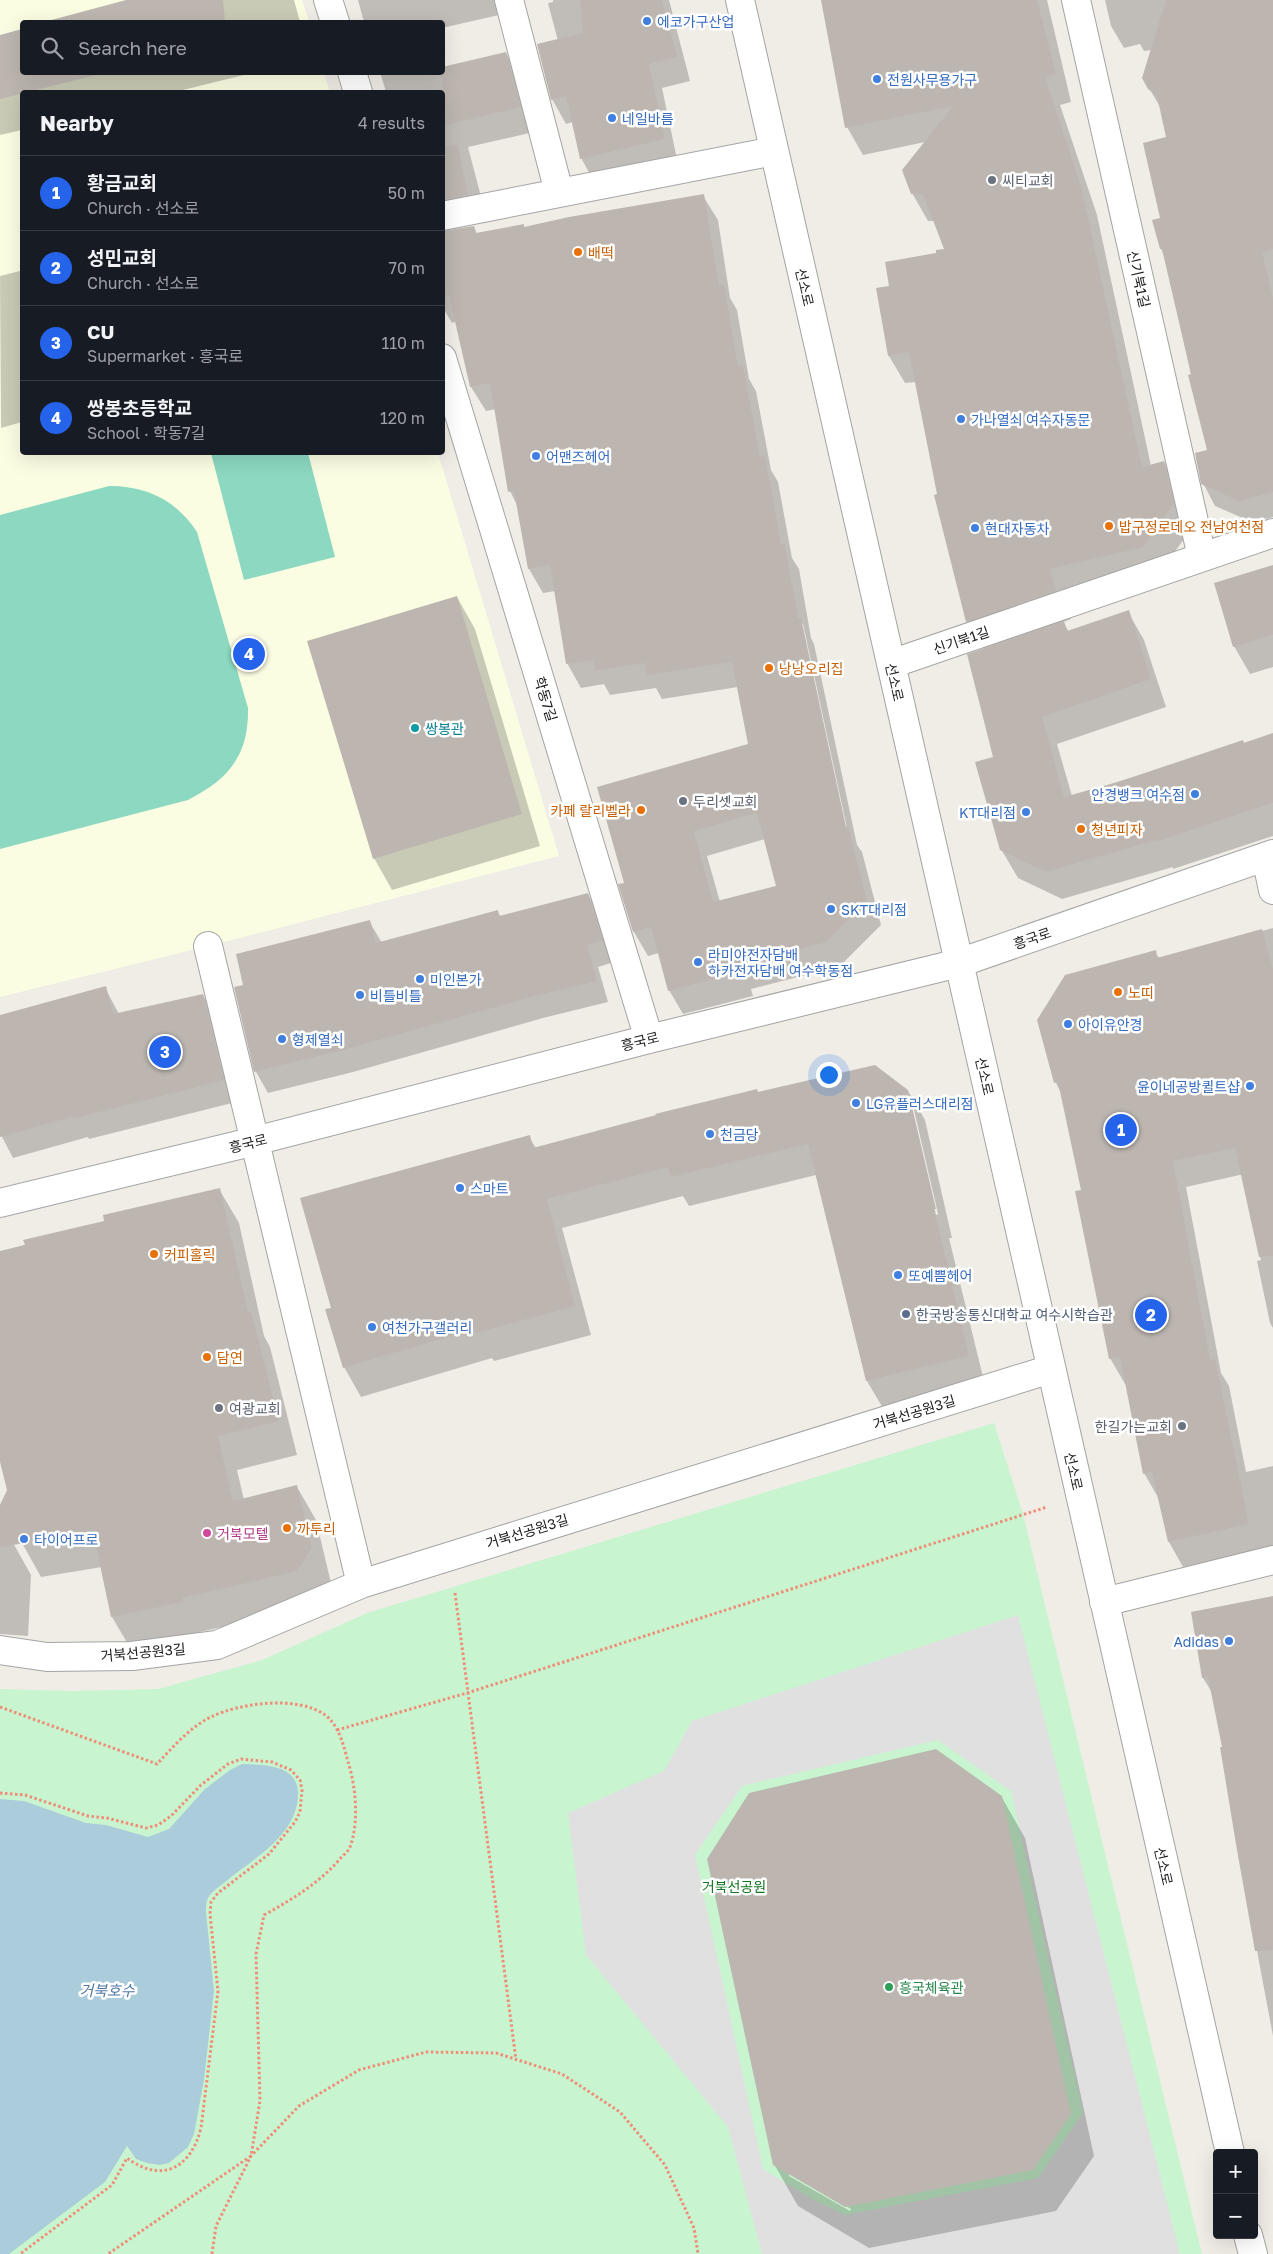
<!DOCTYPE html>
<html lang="en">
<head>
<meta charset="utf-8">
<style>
  :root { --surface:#171b24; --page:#242831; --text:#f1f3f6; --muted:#9ea1a6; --line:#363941; --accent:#2563eb }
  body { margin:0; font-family:"Golos Text","Noto Sans KR",sans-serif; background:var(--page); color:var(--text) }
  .controls { position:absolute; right:15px; bottom:15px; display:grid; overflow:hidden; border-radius:5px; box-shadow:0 5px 20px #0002 }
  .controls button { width:45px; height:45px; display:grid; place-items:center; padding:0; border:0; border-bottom:1px solid var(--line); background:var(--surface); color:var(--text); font:25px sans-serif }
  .you { position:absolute; left:828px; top:1074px; width:18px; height:18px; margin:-12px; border:4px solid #fff; border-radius:50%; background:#1a73e8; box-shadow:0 0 0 8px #1a73e833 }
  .badge { display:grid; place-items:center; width:32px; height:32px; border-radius:50%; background:var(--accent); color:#fff; font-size:16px; font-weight:700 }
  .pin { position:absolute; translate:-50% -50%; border:2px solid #fff; box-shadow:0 1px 5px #0006 }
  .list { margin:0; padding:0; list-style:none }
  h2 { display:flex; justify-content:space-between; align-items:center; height:65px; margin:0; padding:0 20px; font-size:21px }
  h2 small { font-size:16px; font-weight:400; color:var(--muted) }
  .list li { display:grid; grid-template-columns:32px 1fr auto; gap:15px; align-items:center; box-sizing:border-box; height:75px; padding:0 20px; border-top:1px solid var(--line) }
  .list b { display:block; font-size:19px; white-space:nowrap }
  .list p { margin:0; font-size:16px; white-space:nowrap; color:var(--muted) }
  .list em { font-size:16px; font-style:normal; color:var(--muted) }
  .icon { flex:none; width:28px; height:28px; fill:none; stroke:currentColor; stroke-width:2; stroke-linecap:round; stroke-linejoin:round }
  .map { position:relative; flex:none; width:1273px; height:2254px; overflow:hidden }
  .search { position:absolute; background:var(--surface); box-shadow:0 5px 20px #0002; left:20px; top:20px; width:425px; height:55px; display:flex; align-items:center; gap:12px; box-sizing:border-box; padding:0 18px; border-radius:5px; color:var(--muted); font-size:19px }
  .panel { position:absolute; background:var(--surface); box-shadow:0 5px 20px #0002; left:20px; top:90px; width:425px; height:365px; border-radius:5px }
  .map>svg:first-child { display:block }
  .education { fill:#fbfde3 }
  .park { fill:#c8f5cf }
  .pitch { fill:#8cd8c0 }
  .parking { fill:#e0e0e0; fill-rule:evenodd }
  .water { fill:#abccda }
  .shadow { fill:#0003; fill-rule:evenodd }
  .building { fill:#bdb6b0; fill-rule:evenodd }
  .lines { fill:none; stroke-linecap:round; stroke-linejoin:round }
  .minor-casing { stroke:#a4a4a4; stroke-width:30 }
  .path { stroke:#ef8d79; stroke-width:3; stroke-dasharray:2.5 2.5; stroke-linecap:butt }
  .minor { stroke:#fff; stroke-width:28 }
  .shop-dot { fill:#3f7fe0; stroke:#fff; stroke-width:2 }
  .worship-dot { fill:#6b7280; stroke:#fff; stroke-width:2 }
  .food-dot { fill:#e8710a; stroke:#fff; stroke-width:2 }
  .culture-dot { fill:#0f9aa8; stroke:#fff; stroke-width:2 }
  .service-dot { fill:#5c6f8a; stroke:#fff; stroke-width:2 }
  .hotel-dot { fill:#d1479c; stroke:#fff; stroke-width:2 }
  .leisure-dot { fill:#2e9e5b; stroke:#fff; stroke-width:2 }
  .labels { text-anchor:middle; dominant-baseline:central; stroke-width:5; stroke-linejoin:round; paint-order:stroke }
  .shop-label { font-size:14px; fill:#366cbe; stroke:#fff; text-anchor:start }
  .worship-label { font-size:14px; fill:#5b616d; stroke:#fff; text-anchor:start }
  .food-label { font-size:14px; fill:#c56008; stroke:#fff; text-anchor:start }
  .street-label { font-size:14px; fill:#202020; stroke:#fff }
  .culture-label { font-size:14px; fill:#0d838f; stroke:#fff; text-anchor:start }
  .service-label { font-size:14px; fill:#4e5e75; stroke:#fff; text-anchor:start }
  .hotel-label { font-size:14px; fill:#b23c85; stroke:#fff; text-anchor:start }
  .park-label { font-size:14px; fill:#157724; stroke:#fff }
  .leisure-label { font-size:14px; fill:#27864d; stroke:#fff; text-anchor:start }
  .water-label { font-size:15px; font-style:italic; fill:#5378a9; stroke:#fff }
</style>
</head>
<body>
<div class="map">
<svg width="1273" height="2254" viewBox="0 0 1273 2254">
  <rect width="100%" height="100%" fill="#f0ede7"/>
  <path class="education" d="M 0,0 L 302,0 L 309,22 L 22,22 L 22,72 L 324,73 L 330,92 L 22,92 L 22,452 L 438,453 L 559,856 L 208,946 L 0,997 Z"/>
  <path class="park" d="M 994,1423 L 1023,1514 L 1202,2254 L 0,2254 L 0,1689 L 72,1691 L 158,1689 L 262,1660 L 367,1613 Z"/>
  <path class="pitch" d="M 211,453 L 308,453 L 335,557 L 244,580 Z
    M 109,486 C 147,486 176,500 197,532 L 248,708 C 249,755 229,779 188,800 L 0,849 L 0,515 Z"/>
  <path class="parking" d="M 1018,1615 L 1180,2254 L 762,2254 L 728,2127 L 586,1955 L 568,1813 L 664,1771 L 692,1721 ZM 938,1740 L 1011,1791 L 1083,2113 L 1038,2178 L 845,2215 L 812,2199 L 763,2169 L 695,1855 L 742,1786 Z"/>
  <path class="water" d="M 242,1764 C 264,1765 298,1764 298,1794 C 298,1835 253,1859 225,1882 C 219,1887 209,1893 207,1901 C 206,1904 206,1909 206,1912 L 214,1991 L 204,2080 L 194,2134 L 188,2147 L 169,2163 L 160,2165 L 147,2163 L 136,2159 L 127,2146 L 105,2182 L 9,2254 L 0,2254 L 0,1799 L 24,1801 L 86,1823 L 106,1825 L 148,1837 L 169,1829 L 205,1789 L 230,1770 Z"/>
  <path class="shadow" d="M 129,0 L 294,0 L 300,22 L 49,22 Z
    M 358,0 L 496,0 L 499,15 L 442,28 L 442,22 L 364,22 Z
    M 553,0 L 669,0 L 690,81 L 662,88 L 678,164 L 595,183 L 581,158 L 573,122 L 566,124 L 552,99 L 558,41 L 548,3 L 553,2 Z
    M 822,0 L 1047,0 L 1071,102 L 1060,105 L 1097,215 L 1151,466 L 1164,462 L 1180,490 L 1189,532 L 1158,575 L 1065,597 L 1071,619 L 1063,622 L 1069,632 L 1128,612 L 1144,640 L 1166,707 L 1057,744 L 1072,796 L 1273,734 L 1273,836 L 1173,869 L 1173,867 L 1062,899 L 1018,878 L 1001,849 L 984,650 L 968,621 L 939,495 L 916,382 L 905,383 L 889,356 L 890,287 L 945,250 L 935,221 L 928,221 L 912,193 L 925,142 L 863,155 L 847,127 Z
    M 1105,0 L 1273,0 L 1273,517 L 1252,522 L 1215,506 L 1203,483 L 1208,451 L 1165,256 L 1161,249 L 1168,138 L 1162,110 L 1143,78 L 1152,50 L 1144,51 L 1140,44 L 1124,48 L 1111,26 Z
    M 22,30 L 22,72 L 256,72 L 175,92 L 22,92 L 22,130 L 0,135 L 0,36 Z
    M 506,53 L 520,77 L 534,132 L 468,147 L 484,208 L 442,214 L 442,92 L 386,92 L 380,72 L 442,72 L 442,62 L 444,68 Z
    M 703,196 L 718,220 L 730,298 L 737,310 L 749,379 L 756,391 L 771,470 L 778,482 L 792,558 L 799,569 L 811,638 L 814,644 L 857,845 L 862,852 L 881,925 L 840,966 L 751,989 L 753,996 L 683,1014 L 669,990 L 659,953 L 648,956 L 634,932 L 620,885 L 625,884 L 750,745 L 738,687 L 662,699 L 656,688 L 610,695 L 604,684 L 581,688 L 567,663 L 556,591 L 543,593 L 529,569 L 518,507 L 510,491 L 496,409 L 486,411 L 471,387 L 457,321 L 452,323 L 442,306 L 442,236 L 474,227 L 477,234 L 524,228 ZM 800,621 L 803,624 L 848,833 L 846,834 ZM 765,839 L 777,886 L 720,902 L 707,856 Z
    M 20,271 L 22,275 L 22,422 L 1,428 L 0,276 Z
    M 1273,566 L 1273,667 L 1250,674 L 1234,646 Z
    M 457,597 L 475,629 L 540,846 L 392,890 L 374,858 Z
    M 588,894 L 600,916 L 614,962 L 598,967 L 608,1002 L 543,1018 L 353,1072 L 268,1093 L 256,1072 L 235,988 L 245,986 L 369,921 L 382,943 L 497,911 L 501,917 Z
    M 1273,928 L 1273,1151 L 1253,1172 L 1186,1187 L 1221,1373 L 1229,1386 L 1246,1472 L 1273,1466 L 1273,1547 L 1183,1567 L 1169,1542 L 1159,1499 L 1144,1473 L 1127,1383 L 1125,1384 L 1110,1358 L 1083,1191 L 1062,1095 L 1056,1083 L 1038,1020 L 1155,952 L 1159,958 Z
    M 105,988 L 119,1014 L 203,995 L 215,1017 L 236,1102 L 89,1139 L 88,1137 L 13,1158 L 0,1133 L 0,1016 Z
    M 908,1091 L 925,1120 L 952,1238 L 949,1238 L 985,1385 L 884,1410 L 867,1381 L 816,1175 L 689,1206 L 683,1196 L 562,1228 L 591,1335 L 494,1361 L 492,1358 L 361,1397 L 344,1367 L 333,1308 L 529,1137 L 536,1148 L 758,1094 ZM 911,1106 L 914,1110 L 938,1214 L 936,1215 Z
    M 1273,1174 L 1273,1328 L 1270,1323 L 1257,1261 L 1261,1260 L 1243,1180 Z
    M 219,1189 L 239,1223 L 264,1336 L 270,1347 L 297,1455 L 237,1470 L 244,1500 L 297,1487 L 316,1520 L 331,1583 L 317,1605 L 200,1632 L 201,1636 L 132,1651 L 112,1617 L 102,1567 L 41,1577 L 22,1543 L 0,1457 L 0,1252 Z
    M 0,1535 L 12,1541 L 31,1575 L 28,1636 L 0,1634 Z
    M 1273,1597 L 1273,2036 L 1238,1850 L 1223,1748 L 1213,1694 L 1203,1678 Z
    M 1001,1796 L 1025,1838 L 1094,2156 L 1056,2211 L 869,2248 L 798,2206 L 774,2164 ZM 789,2173 L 851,2209 L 850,2211 L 789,2176 Z"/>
  <path class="building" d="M 126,0 L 223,0 L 225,22 L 44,22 Z
    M 580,0 L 662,0 L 677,57 L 649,64 L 665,139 L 580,159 L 566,96 L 551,100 L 537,44 L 583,33 Z
    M 821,0 L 1037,0 L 1056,74 L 1045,77 L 1081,186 L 1142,467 L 1164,461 L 1174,503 L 1143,547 L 1050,569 L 1056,591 L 966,622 L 934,495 L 937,494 L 909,352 L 888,356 L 876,288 L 889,286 L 885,262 L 936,253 L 936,250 L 944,249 L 923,194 L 911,194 L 902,170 L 953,106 L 845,128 Z
    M 1166,0 L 1273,0 L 1273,249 L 1262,252 L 1273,298 L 1273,492 L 1239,501 L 1201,484 L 1195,453 L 1207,450 L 1188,375 L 1191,374 L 1162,249 L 1160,249 L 1152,220 L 1160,218 L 1143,143 L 1166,137 L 1157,96 L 1148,89 L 1142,78 Z
    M 22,29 L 22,72 L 108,72 L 0,99 L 0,35 Z
    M 506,52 L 521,107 L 442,126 L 442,67 Z
    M 458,145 L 468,195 L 442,200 L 442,146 Z
    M 704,194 L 719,285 L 724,284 L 738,366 L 743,365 L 760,457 L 765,456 L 781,544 L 785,544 L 798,618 L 801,618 L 846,827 L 848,826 L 867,900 L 826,942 L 738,965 L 740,972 L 668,991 L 651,927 L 633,932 L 618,884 L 624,883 L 597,787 L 748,744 L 732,662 L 647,675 L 645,663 L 595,671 L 593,660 L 566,664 L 550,565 L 528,569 L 514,491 L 508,492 L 490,383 L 470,387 L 449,295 L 442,297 L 442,231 L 474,226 L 476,233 L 524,224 L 524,227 L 569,217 ZM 757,813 L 776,886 L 713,902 L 694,831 Z
    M 1273,565 L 1273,635 L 1233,647 L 1214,583 Z
    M 457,596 L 522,814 L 373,859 L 307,641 Z
    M 1129,610 L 1151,679 L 1042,717 L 1064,797 L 1118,782 L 1243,740 L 1244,743 L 1273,733 L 1273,803 L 1156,842 L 1156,840 L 1046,872 L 1000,850 L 975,762 L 993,757 L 967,654 L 1064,621 L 1067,631 Z
    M 588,893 L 603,941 L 587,945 L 597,981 L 531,997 L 343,1050 L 254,1072 L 234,987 L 243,985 L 236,954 L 370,920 L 376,943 L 498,910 L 499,916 Z
    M 1262,929 L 1273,969 L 1273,1256 L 1259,1257 L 1235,1148 L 1173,1161 L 1210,1360 L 1215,1359 L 1249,1524 L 1168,1542 L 1152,1472 L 1143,1474 L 1120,1357 L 1109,1359 L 1075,1191 L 1081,1190 L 1058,1082 L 1054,1083 L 1037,1020 L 1065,975 L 1156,950 L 1157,958 Z
    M 106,986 L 113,1014 L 203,994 L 224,1080 L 76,1118 L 75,1116 L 0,1137 L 0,1015 Z
    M 875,1065 L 908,1090 L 936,1209 L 934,1209 L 969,1356 L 866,1381 L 808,1144 L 671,1177 L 668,1167 L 547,1199 L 575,1306 L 476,1333 L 475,1329 L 343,1368 L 325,1309 L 331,1308 L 300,1198 L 530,1135 L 533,1148 L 656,1115 L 655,1114 L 757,1089 L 758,1092 Z
    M 220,1188 L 248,1312 L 251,1311 L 279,1421 L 218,1436 L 233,1501 L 297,1485 L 312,1548 L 297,1571 L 182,1598 L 183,1602 L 111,1617 L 93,1532 L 0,1547 L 0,1505 L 7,1490 L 0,1462 L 0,1251 L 25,1245 L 23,1240 L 104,1221 L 103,1215 Z
    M 1273,1596 L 1273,1950 L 1255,1951 L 1237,1850 L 1220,1747 L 1222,1747 L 1208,1677 L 1202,1678 L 1191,1612 Z
    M 936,1749 L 1002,1796 L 1071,2114 L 1033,2170 L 845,2207 L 773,2165 L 707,1859 L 749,1793 Z"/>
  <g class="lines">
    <g class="minor-casing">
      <path id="minor" d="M 328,0 L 335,22
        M 509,0 L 559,192
        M 740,0 L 1230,2153
        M 1076,0 L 1202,557
        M 352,72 L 358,92
        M 442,216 L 774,151
        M 442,358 L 649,1039
        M 891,664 L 1273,533
        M 1266,857 L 1273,890
        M 208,946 L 361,1584
        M 0,1203 L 255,1141 L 649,1039 L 959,963 L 1273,854
        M 1104,1602 L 1273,1560
        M 0,1650 L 47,1657 L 132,1656 L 217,1645 L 361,1584 L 1051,1369
        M 1248,2235 L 1253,2254"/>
    </g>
    <path class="path" d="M 455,1593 L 516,2060
      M 0,1707 L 157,1764 C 173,1747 190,1727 211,1717 C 239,1703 298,1695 325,1715 C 340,1726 344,1748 349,1765 C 356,1789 359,1823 350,1847 C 348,1852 343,1855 340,1859 C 319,1883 293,1899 264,1915 L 256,1954 L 260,2101 L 251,2156 L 108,2254
      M 337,1730 L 467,1693 L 1047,1507
      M 0,1793 L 25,1795 L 88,1816 L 107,1818 L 146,1828 L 158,1825 L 171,1816 L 201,1785 L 228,1764 L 241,1759 L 272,1762 L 291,1770 L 300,1780 L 302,1790 L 300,1812 L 295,1822 L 269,1854 L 218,1893 L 211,1902 L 210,1914 L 218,1991 L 201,2128 C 191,2168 162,2184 127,2158 L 112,2185 L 20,2254
      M 212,2254 L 216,2226 L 251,2156 L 299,2106 L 359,2070 L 426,2052 L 496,2053 L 562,2074 L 620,2112 L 665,2165 L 694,2228 L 698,2254"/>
    <use href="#minor" class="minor"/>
  </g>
  <g class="shop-dot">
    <circle cx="647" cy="21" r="5"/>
    <circle cx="877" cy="79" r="5"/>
    <circle cx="612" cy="118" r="5"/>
    <circle cx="961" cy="419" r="5"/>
    <circle cx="536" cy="456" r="5"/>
    <circle cx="975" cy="528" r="5"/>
    <circle cx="1195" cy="794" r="5"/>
    <circle cx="1026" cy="812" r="5"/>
    <circle cx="831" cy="909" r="5"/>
    <circle cx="698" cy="962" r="5"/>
    <circle cx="420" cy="979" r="5"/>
    <circle cx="360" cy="995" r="5"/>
    <circle cx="1068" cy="1024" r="5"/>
    <circle cx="282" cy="1039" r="5"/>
    <circle cx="1250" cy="1086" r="5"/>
    <circle cx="856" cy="1103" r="5"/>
    <circle cx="710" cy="1134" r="5"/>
    <circle cx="460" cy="1188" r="5"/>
    <circle cx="898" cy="1275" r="5"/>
    <circle cx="372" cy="1327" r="5"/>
    <circle cx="24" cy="1539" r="5"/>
    <circle cx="1229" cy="1641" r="5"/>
  </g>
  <g class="worship-dot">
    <circle cx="992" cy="180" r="5"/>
    <circle cx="683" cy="801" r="5"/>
    <circle cx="219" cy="1408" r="5"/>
    <circle cx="1182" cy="1426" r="5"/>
  </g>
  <g class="food-dot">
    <circle cx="578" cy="252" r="5"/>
    <circle cx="1109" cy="526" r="5"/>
    <circle cx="769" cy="668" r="5"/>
    <circle cx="641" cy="810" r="5"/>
    <circle cx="1081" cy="829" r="5"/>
    <circle cx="1118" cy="992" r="5"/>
    <circle cx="154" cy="1254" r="5"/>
    <circle cx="207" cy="1357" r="5"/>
    <circle cx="287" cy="1528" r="5"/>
  </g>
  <circle class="culture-dot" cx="415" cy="728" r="5"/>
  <circle class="service-dot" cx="906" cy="1314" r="5"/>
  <circle class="hotel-dot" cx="207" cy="1533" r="5"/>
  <circle class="leisure-dot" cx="889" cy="1987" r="5"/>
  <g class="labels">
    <g class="shop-label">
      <text x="657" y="21">에코가구산업</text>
      <text x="887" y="79">전원사무용가구</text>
      <text x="622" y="118">네일바름</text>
      <text x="971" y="419">가나열쇠 여수자동문</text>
      <text x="546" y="456">어맨즈헤어</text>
      <text x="985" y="528">현대자동차</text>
      <text x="1185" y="794" text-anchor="end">안경뱅크 여수점</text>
      <text x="1016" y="812" text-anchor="end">KT대리점</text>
      <text x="841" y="909">SKT대리점</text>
      <text x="708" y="954">라미야전자담배<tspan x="708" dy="16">하카전자담배 여수학동점</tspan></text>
      <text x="430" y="979">미인본가</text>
      <text x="370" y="995">비틀비틀</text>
      <text x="1078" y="1024">아이유안경</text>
      <text x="292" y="1039">형제열쇠</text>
      <text x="1240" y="1086" text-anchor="end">윤이네공방퀼트샵</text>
      <text x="866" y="1103">LG유플러스대리점</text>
      <text x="720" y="1134">천금당</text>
      <text x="470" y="1188">스마트</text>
      <text x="908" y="1275">또예쁨헤어</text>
      <text x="382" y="1327">여천가구갤러리</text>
      <text x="34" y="1539">타이어프로</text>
      <text x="1219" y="1641" text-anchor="end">Adidas</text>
    </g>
    <g class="worship-label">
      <text x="1002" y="180">씨티교회</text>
      <text x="693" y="801">두리셋교회</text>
      <text x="229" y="1408">여광교회</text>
      <text x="1172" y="1426" text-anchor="end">한길가는교회</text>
    </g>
    <g class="food-label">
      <text x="588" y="252">배떡</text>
      <text x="1119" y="526">밥구정로데오 전남여천점</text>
      <text x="779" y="668">낭낭오리집</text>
      <text x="631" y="810" text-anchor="end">카페 랄리벨라</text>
      <text x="1091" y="829">청년피자</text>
      <text x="1128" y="992">노띠</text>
      <text x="164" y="1254">커피홀릭</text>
      <text x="217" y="1357">담연</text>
      <text x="297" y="1528">까투리</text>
    </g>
    <g class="street-label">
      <text transform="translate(1139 279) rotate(77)">신기북1길</text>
      <text transform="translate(805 287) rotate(77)">선소로</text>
      <text transform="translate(961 640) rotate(-19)">신기북1길</text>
      <text transform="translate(895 682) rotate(77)">선소로</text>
      <text transform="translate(546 699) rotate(73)">학동7길</text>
      <text transform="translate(1032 938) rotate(-19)">흥국로</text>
      <text transform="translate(640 1041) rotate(-14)">흥국로</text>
      <text transform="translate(985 1076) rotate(77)">선소로</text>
      <text transform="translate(248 1143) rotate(-14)">흥국로</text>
      <text transform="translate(914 1412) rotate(-17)">거북선공원3길</text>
      <text transform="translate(1074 1471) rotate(77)">선소로</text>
      <text transform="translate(527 1531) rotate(-17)">거북선공원3길</text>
      <text transform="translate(143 1652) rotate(-5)">거북선공원3길</text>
      <text transform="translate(1164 1866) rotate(77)">선소로</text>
    </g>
    <g class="culture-label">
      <text x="425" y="728">쌍봉관</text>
    </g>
    <g class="service-label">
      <text x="916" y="1314">한국방송통신대학교 여수시학습관</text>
    </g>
    <g class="hotel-label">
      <text x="217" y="1533">거북모텔</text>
    </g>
    <g class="park-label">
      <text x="734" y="1886">거북선공원</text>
    </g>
    <g class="leisure-label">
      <text x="899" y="1987">흥국체육관</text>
    </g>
    <g class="water-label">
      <text x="107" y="1990">거북호수</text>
    </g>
  </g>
</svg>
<div class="controls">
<button>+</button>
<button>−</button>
</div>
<div class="you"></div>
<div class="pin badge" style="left:1121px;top:1130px">1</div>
<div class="pin badge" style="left:1151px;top:1315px">2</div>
<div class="pin badge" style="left:165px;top:1052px">3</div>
<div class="pin badge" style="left:249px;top:654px">4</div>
<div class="search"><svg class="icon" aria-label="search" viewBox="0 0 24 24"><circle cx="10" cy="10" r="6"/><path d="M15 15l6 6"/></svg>Search here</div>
<section class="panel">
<h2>Nearby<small>4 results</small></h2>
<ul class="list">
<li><span class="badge">1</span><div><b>황금교회</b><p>Church · 선소로</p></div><em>50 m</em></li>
<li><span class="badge">2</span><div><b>성민교회</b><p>Church · 선소로</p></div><em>70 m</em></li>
<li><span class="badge">3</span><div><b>CU</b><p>Supermarket · 흥국로</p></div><em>110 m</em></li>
<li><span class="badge">4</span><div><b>쌍봉초등학교</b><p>School · 학동7길</p></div><em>120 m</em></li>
</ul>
</section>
</div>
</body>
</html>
